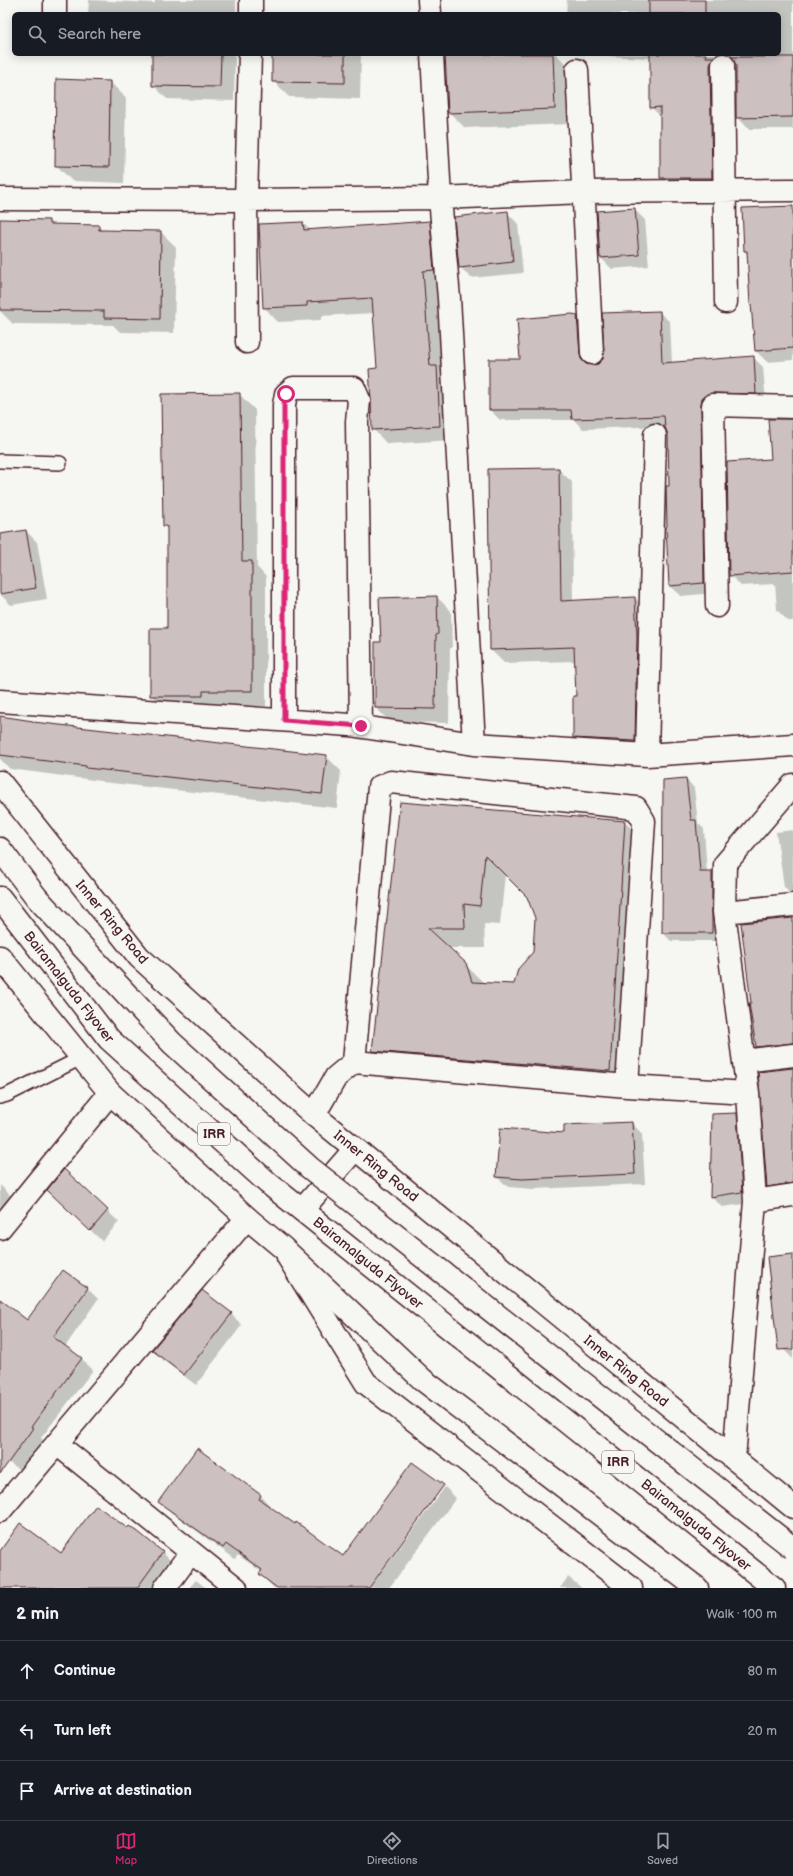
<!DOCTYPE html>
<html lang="en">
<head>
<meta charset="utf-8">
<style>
  :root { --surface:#171b24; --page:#20242c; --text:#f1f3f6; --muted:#9ea1a6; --line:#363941; --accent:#db2777 }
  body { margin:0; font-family:"Balsamiq Sans",sans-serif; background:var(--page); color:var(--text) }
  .stop { position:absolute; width:12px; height:12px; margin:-9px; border:3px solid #db2777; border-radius:50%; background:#fff }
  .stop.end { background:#db2777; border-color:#fff; box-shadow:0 1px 4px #0008 }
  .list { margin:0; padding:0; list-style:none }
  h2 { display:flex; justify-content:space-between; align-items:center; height:52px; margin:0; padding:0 16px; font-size:17px }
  h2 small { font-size:13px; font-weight:400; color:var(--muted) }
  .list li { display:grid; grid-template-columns:26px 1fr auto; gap:12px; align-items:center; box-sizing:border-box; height:60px; padding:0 16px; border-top:1px solid var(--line) }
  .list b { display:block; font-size:15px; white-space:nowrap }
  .list em { font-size:13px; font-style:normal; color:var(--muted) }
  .icon { flex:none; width:22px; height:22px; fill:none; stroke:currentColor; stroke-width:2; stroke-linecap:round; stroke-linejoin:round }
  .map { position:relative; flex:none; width:793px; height:1588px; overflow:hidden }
  .search { position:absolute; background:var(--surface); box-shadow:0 2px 10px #0003; left:12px; right:12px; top:12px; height:44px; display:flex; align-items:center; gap:10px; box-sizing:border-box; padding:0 14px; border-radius:6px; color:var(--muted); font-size:15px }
  .sheet { height:232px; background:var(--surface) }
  nav { display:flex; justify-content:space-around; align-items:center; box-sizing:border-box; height:56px; border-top:1px solid var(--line); background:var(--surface); font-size:11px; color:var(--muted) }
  nav a { display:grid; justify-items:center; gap:2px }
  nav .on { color:var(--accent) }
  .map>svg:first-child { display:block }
  .shadow { fill:#0003; fill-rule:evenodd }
  .building { fill:#ccc1c0; stroke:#4a1f2b; fill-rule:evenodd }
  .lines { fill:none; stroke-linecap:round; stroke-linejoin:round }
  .service-casing { stroke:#4a1f2b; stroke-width:16 }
  .minor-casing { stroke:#4a1f2b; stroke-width:25 }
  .primary-casing { stroke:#4a1f2b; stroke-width:25 }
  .trunk-casing { stroke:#4a1f2b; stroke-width:25 }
  .service { stroke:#f6f6f2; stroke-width:13 }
  .minor { stroke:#f6f6f2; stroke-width:22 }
  .primary { stroke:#f6f6f2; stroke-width:22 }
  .trunk { stroke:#f6f6f2; stroke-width:22 }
  .trunk-bridge-casing { stroke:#4a1f2b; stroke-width:25; stroke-linecap:butt }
  .trunk-bridge { stroke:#f6f6f2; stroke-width:22 }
  .route { stroke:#db2777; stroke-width:5 }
  .labels { text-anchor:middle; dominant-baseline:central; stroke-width:4; stroke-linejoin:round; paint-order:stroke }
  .shield { fill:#f6f6f2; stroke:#7e6067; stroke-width:1 }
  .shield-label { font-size:13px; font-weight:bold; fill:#4a1f2b }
  .street-label { font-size:14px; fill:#4a1f2b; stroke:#f6f6f2 }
</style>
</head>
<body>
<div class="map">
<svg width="793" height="1588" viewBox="0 0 793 1588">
  <rect width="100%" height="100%" fill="#f6f6f2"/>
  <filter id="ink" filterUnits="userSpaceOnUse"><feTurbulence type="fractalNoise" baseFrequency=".025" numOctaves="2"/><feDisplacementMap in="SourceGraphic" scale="8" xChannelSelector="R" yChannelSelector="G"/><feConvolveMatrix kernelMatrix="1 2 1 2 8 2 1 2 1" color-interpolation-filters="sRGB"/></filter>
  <g filter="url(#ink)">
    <path class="shadow" d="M 89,0 L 155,3 L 155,0 L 236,0 L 236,14 L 88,14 Z
      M 567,0 L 793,0 L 793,129 L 749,129 L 737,117 L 736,64 L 729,66 L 724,189 L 673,189 L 661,177 L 661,117 L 651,107 L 651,58 L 578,55 L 576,54 L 779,54 L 779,14 L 566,14 Z
      M 153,54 L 235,54 L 234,101 L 167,99 L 153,85 Z
      M 273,54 L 361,54 L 360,99 L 289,97 L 273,81 Z
      M 451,54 L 556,54 L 568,66 L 571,124 L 465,128 L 449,112 Z
      M 110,82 L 126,98 L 124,183 L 72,181 L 56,165 Z
      M 793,207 L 793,360 L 767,362 L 756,351 L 748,255 L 745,251 L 743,209 Z
      M 634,209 L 645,220 L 649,266 L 612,269 L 601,258 Z
      M 507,212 L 518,224 L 523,273 L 471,278 L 460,267 Z
      M 0,220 L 49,221 L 52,225 L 98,226 L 103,231 L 161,232 L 176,247 L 174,333 L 120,332 L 113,325 L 13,324 L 0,311 Z
      M 429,222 L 444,237 L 448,284 L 436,285 L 443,374 L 453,440 L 387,444 L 373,429 L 378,369 L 374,313 L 321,316 L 321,320 L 278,322 L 264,307 L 303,223 L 311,231 Z
      M 659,312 L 670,322 L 672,363 L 753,357 L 763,367 L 766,403 L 724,402 L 714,593 L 681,596 L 670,586 L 668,435 L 665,426 L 583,429 L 574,420 L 500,420 L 490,410 L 521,360 L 577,316 L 587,326 L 590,366 L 600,364 Z
      M 239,394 L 255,410 L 257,567 L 266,577 L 266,706 L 217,706 L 166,710 L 151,695 L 168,629 L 168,530 L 164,526 Z
      M 793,420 L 793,621 L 788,621 L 777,610 L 775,584 L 741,586 L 730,575 L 772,459 Z
      M 558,469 L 572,482 L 573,601 L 635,598 L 648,611 L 648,754 L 587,751 L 574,737 L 577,697 L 576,661 L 504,663 L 491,650 Z
      M 26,531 L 37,542 L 47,599 L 11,605 L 0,594 L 0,535 Z
      M 437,597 L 451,611 L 452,648 L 450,648 L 449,723 L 390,722 L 376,708 L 382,643 Z
      M 0,717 L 33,722 L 35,724 L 326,756 L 341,771 L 337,808 L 102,782 L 101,781 L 10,769 L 0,759 Z
      M 686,779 L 694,788 L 698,823 L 704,829 L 707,873 L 712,873 L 720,881 L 720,941 L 671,941 L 663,933 Z
      M 401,803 L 625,822 L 645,843 L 630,1091 L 394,1071 L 373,1051 ZM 505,874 L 527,897 L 536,918 L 534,952 L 514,986 L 485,984 L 448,948 L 485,948 L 484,924 L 500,925 Z
      M 793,830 L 793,897 L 784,887 L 776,832 Z
      M 793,919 L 793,1056 L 769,1058 L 757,1046 L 752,1003 Z
      M 793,1069 L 793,1196 L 779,1197 L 768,1186 Z
      M 736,1114 L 747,1125 L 752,1203 L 722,1207 L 711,1196 Z
      M 632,1123 L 642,1134 L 645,1184 L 533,1189 L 508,1187 L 497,1177 L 565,1134 Z
      M 64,1171 L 119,1222 L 102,1241 L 59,1201 Z
      M 0,1185 L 12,1197 L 0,1215 Z
      M 793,1255 L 793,1359 L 778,1344 Z
      M 87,1288 L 98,1299 L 65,1347 L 82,1359 L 93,1370 L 41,1438 L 43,1440 L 21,1471 L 8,1462 L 0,1474 L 0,1300 L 27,1322 Z
      M 231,1314 L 242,1325 L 196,1385 L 164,1361 L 153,1350 Z
      M 197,1450 L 261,1496 L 272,1508 L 271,1509 L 343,1557 L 413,1463 L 444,1486 L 442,1486 L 370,1585 L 371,1586 L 445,1487 L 456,1498 L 389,1588 L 274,1588 L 260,1574 L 262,1572 L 238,1555 L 235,1559 L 172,1513 L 160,1501 Z
      M 127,1529 L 162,1552 L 173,1563 L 155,1588 L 0,1588 L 0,1553 L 61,1555 Z
      M 568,1577 L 582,1588 L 560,1588 Z
      M 196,1580 L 206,1588 L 189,1588 Z"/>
    <path class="building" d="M 649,0 L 705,0 L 705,14 L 649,14 Z
      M 152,54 L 221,54 L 220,87 L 152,86 Z
      M 272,54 L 345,54 L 345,83 L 272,82 Z
      M 445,54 L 553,54 L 555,109 L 448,113 Z
      M 650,54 L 706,54 L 706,57 L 714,57 L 710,65 L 712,178 L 660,178 L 660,107 L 650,108 Z
      M 732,57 L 793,57 L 793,117 L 736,118 L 736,65 Z
      M 56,79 L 110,81 L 109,167 L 55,166 Z
      M 793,206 L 793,348 L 755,351 L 751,304 L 750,304 L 747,251 L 744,251 L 742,208 Z
      M 635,208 L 639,255 L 600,258 L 597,211 Z
      M 508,211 L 513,262 L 459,268 L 454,217 Z
      M 0,219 L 49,220 L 49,224 L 99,225 L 99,230 L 161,231 L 160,319 L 104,318 L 104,311 L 0,310 Z
      M 430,221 L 434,270 L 423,271 L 430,366 L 437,366 L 440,426 L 372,430 L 371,401 L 369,369 L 377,368 L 372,298 L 307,302 L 307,306 L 263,308 L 259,224 L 303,222 L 304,230 Z
      M 660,311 L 662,363 L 754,356 L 756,394 L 713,393 L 707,394 L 702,398 L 701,405 L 704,583 L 669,586 L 666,527 L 667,526 L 666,486 L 669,486 L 668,435 L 665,427 L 664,416 L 572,419 L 571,410 L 489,410 L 489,359 L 520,359 L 517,319 L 572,314 L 577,315 L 580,354 L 581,359 L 586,364 L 593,365 L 598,364 L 603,359 L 604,353 L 602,313 Z
      M 240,393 L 242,561 L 252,561 L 252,691 L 203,691 L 203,696 L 150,696 L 150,628 L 167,628 L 167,526 L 163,526 L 161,394 Z
      M 768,419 L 793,419 L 793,571 L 729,576 L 727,462 L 771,459 Z
      M 559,468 L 561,601 L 635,597 L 637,636 L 635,741 L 573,738 L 573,696 L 576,696 L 574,647 L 490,650 L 488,469 Z
      M 26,530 L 36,588 L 0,594 L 0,534 Z
      M 437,596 L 438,634 L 436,635 L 435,709 L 375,708 L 375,642 L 381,642 L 379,598 Z
      M 0,716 L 33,721 L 33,722 L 327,755 L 322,794 L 86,768 L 86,766 L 0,755 Z
      M 686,778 L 691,820 L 696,820 L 700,872 L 712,872 L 712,933 L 662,933 L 663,780 Z
      M 400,802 L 625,821 L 610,1071 L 372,1051 ZM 485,855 L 527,897 L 535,918 L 533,952 L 518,969 L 514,984 L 472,982 L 466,963 L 428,928 L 465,928 L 464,904 L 480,906 Z
      M 793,918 L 793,1043 L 756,1047 L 749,1003 L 751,1003 L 741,923 Z
      M 793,1068 L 793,1183 L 767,1187 L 758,1072 Z
      M 737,1113 L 742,1192 L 710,1197 L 712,1114 Z
      M 632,1122 L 635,1174 L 522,1179 L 496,1177 L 500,1128 L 564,1133 L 564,1125 Z
      M 64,1169 L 108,1210 L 90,1231 L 47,1190 Z
      M 793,1254 L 793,1349 L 778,1350 L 767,1257 Z
      M 63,1270 L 88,1288 L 53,1337 L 82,1358 L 31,1427 L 33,1428 L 0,1474 L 0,1299 L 27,1320 Z
      M 202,1290 L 232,1313 L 184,1375 L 152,1350 Z
      M 197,1448 L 261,1495 L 259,1499 L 295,1524 L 296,1522 L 343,1556 L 412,1462 L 444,1485 L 369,1588 L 277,1588 L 259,1574 L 262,1570 L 226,1544 L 223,1548 L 158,1502 Z
      M 96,1505 L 127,1528 L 129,1526 L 137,1531 L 163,1552 L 137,1588 L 0,1588 L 0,1551 L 20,1523 L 61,1553 Z"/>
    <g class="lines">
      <g class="service-casing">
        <path id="service" d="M 0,461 L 60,463
          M 0,1097 L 7,1095 L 81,1058"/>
      </g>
      <g class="minor-casing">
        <path id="minor" d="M 429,0 L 430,14
          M 55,14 L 55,0
          M 251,14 L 251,0
          M 432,54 L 440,198 L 449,298 L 474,744 L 647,755 L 793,745
          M 723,65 L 726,302
          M 577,70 L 592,353
          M 0,199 L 246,200 L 440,198 L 584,192 L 793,190
          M 247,342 L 246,200 L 250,54
          M 717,606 L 713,405 L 793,407
          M 0,701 L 350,725 L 474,744
          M 284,720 L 284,405 L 286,394 L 293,388 L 354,388 L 359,400 L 357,422 L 361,726
          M 647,755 L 655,435
          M 724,912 L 793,905
          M 744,1061 L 793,1055
          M 627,1086 L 644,821 L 636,808 L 391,782 L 379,787 L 354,1062 L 627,1086 L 748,1093
          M 314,1115 L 336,1077 L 354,1062
          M 755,1201 L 793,1195
          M 0,1228 L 110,1093
          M 57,1444 L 236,1588
          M 734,1459 L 755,1201 L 748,1093 L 724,912 L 725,864 L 793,785
          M 0,1511 L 247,1218
          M 165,1588 L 191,1552"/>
      </g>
      <g class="primary-casing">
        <path id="primary" d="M 0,782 L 139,957 L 314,1115 L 793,1507
          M 288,1257 L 366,1383 L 631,1588"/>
      </g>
      <g class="trunk-casing">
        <path id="trunk" d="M 0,849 L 37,898
          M 0,898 L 109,1039 L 268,1183 L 774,1588
          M 0,957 L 110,1093 L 247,1218 L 283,1248 L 423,1380 L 697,1588
          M 302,1210 L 355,1149"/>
      </g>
      <use href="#service" class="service"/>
      <use href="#minor" class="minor"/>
      <use href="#primary" class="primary"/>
      <use href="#trunk" class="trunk"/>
      <g class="trunk-bridge-casing">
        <path id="trunk-bridge" d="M 37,898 L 172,1043 L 310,1168 L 793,1548"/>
      </g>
      <use href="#trunk-bridge" class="trunk-bridge"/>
    </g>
  </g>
  <g class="lines" filter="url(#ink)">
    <path class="route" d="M 286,394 L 284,404 L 284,720 L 361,726"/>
  </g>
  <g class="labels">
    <g class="shield">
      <rect x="198" y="1123" width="32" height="22" rx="3"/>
      <rect x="602" y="1451" width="32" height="22" rx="3"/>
    </g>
    <g class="shield-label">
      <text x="214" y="1134">IRR</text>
      <text x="618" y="1462">IRR</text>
    </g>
    <g class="street-label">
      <text transform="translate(112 922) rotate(50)">Inner Ring Road</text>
      <text transform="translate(69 987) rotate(52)">Bairamalguda Flyover</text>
      <text transform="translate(376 1166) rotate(39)">Inner Ring Road</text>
      <text transform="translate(368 1263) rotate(39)">Bairamalguda Flyover</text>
      <text transform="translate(626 1371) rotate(39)">Inner Ring Road</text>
      <text transform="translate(696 1525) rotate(39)">Bairamalguda Flyover</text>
    </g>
  </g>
</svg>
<div class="stop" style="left:286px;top:394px"></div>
<div class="stop end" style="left:361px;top:726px"></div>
<div class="search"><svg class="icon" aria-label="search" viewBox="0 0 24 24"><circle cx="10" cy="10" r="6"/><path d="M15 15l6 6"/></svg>Search here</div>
</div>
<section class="sheet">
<h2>2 min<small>Walk · 100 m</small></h2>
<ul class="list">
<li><svg class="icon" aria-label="ahead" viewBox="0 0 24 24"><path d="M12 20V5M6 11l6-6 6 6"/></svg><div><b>Continue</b></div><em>80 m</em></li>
<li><svg class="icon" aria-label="left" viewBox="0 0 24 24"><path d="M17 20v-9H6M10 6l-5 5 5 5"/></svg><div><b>Turn left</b></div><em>20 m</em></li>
<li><svg class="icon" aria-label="arrive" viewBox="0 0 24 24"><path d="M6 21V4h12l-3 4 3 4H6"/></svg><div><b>Arrive at destination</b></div></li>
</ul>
</section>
<nav>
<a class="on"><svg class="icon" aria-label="map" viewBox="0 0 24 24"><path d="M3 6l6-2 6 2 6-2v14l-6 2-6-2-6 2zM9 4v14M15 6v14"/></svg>Map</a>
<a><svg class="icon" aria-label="directions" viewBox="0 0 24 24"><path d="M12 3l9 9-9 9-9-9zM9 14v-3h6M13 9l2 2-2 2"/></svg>Directions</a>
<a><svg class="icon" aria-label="saved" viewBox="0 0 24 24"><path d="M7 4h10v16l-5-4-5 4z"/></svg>Saved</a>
</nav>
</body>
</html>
